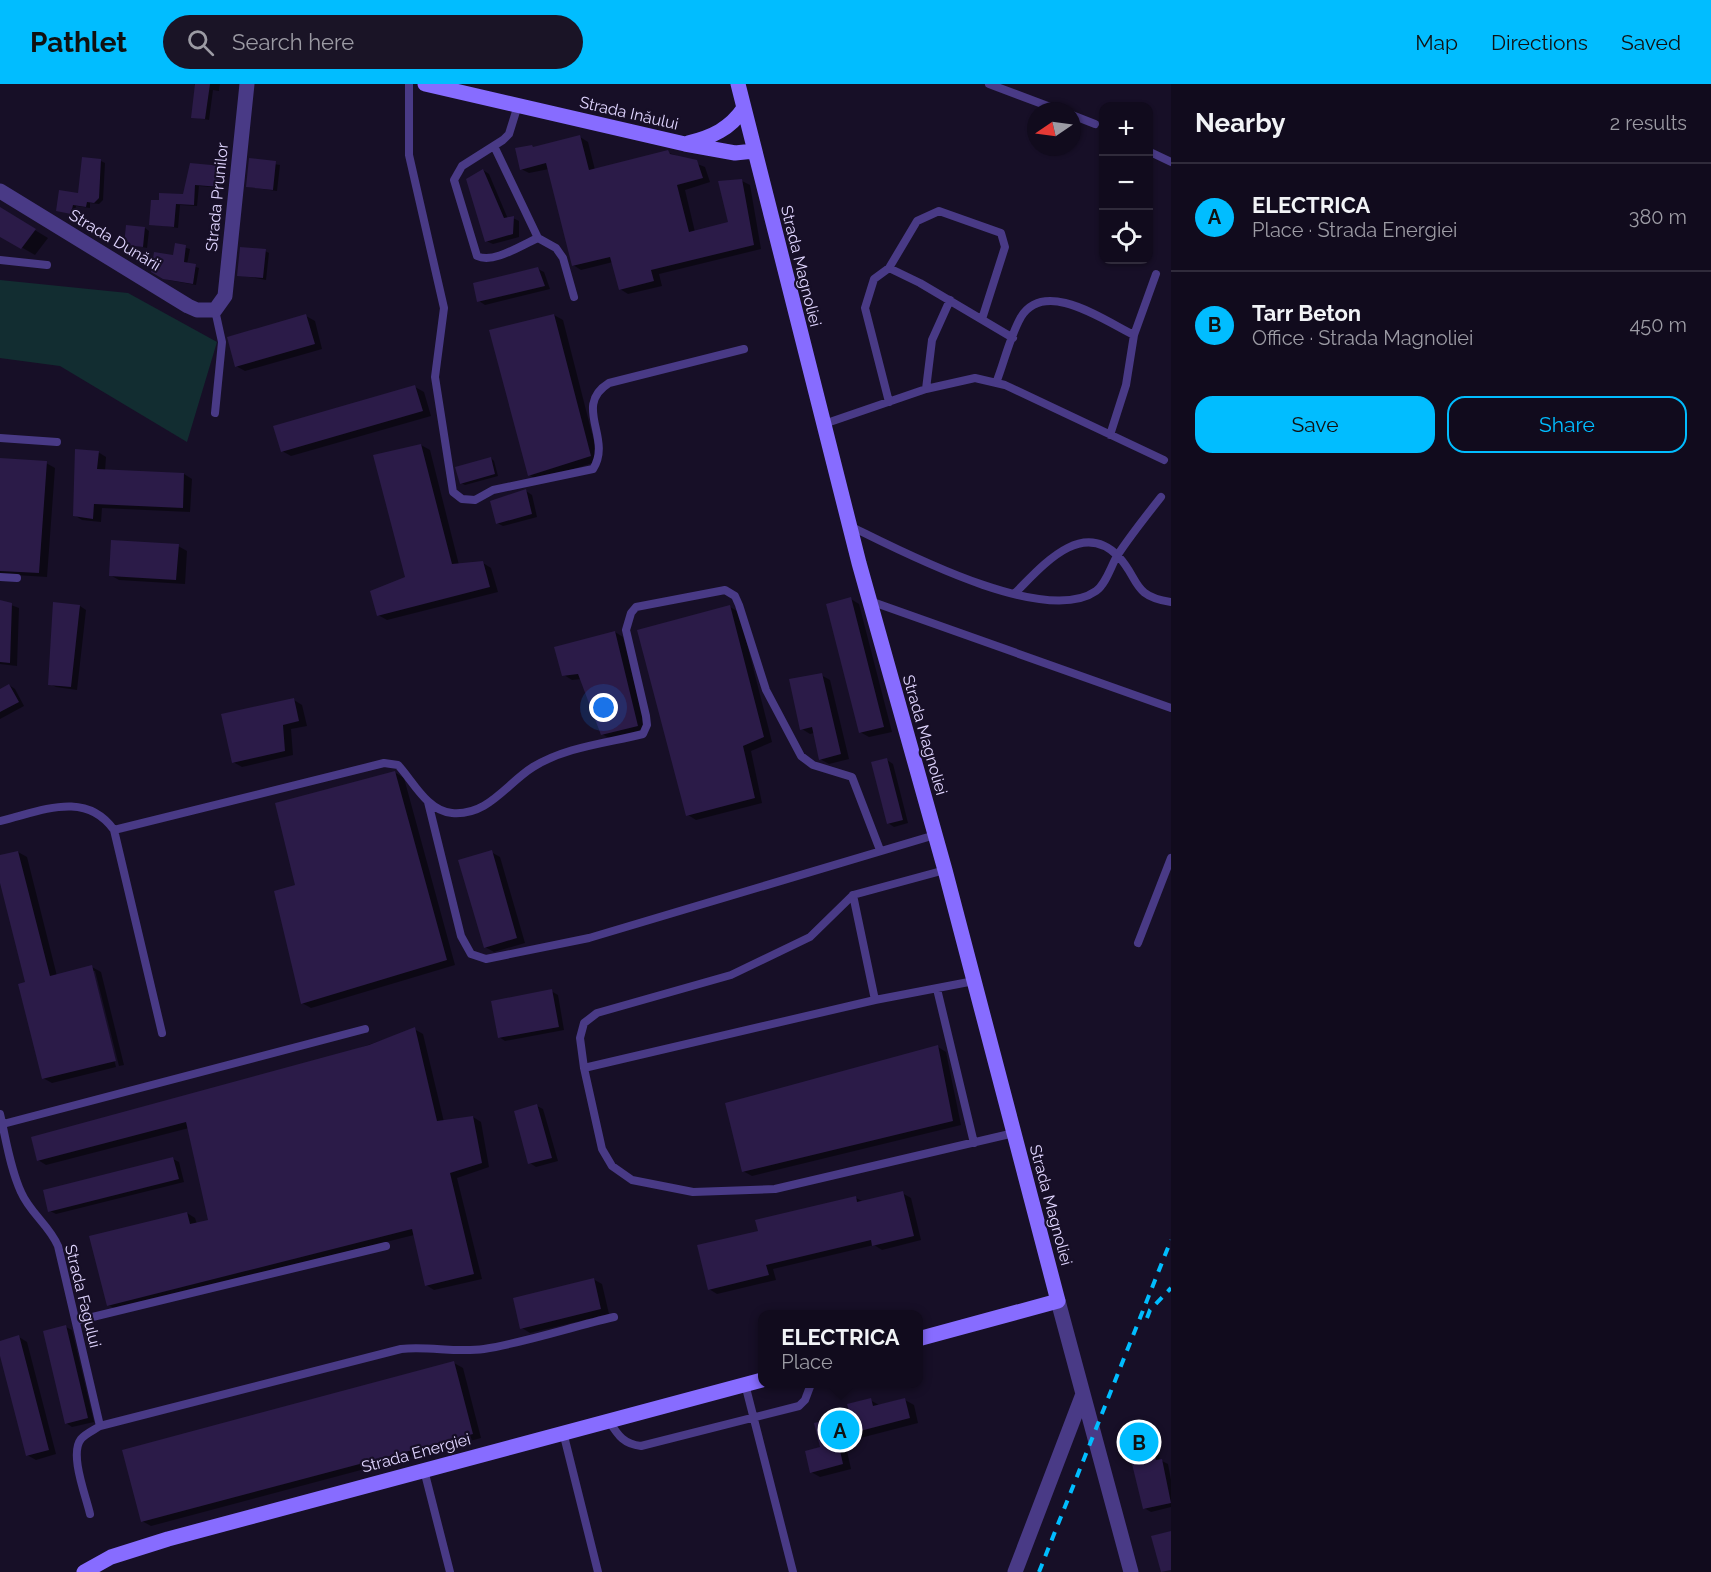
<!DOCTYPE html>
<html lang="en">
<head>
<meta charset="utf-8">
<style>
  :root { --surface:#110b1d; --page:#1a1426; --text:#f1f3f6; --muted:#9c9ba4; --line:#302b3b; --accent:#01bdff }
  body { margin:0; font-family:Raleway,sans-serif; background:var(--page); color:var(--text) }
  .controls { position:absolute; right:18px; top:18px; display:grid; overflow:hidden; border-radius:12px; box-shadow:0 2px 4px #0004 }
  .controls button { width:54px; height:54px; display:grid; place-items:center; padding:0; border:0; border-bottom:2px solid var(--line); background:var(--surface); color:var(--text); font:30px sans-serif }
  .compass { position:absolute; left:1027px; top:18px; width:54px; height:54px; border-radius:50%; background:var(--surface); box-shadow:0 2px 4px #0004; rotate:257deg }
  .you { position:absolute; left:604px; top:624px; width:21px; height:21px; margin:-15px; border:4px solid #fff; border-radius:50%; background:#1a73e8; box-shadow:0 0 0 9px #1a73e833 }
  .badge { display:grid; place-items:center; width:39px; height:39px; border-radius:50%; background:var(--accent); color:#111; font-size:20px; font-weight:700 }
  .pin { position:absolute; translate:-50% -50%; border:3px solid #fff; box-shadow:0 2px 6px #0006 }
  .popup { position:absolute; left:758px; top:1226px; width:165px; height:78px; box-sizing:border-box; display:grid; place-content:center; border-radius:12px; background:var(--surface); filter:drop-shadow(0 2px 4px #0005); font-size:20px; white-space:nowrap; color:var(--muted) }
  .popup b { font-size:22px; color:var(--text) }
  .popup::after { content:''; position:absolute; left:50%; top:100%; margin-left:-12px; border:12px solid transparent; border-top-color:var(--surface) }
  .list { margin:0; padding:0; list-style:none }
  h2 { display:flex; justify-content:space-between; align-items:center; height:78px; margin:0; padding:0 24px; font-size:26px }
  h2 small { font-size:20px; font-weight:400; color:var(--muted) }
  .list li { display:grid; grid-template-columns:39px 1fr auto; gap:18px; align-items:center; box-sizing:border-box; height:108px; padding:0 24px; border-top:2px solid var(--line) }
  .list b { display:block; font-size:22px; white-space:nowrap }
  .list p { margin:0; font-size:20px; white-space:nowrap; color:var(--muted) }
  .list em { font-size:20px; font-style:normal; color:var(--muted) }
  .actions { display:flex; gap:12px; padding:18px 24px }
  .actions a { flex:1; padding:14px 0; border:2px solid var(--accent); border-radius:18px; text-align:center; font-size:21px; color:var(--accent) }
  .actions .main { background:var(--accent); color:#111 }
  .icon { flex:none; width:33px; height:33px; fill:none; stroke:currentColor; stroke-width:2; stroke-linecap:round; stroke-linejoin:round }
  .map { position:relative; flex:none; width:1171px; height:1488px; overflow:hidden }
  header { display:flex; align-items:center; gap:36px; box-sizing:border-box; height:84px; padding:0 30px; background:var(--accent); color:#111 }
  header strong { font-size:28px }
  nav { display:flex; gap:33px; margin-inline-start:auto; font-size:21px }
  .search { width:420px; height:54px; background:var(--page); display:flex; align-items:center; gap:15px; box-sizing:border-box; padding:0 21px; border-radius:33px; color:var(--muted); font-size:22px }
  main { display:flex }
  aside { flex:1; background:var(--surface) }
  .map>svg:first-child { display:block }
  .green { fill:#122d31 }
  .shadow { fill:#0007 }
  .building { fill:#2b1b48 }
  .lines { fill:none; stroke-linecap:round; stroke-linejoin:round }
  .lane { stroke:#493a86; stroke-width:8 }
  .street { stroke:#493a86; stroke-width:15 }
  .secondary { stroke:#876cff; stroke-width:15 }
  .rail { stroke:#01bdff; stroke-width:4; stroke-dasharray:9 8; stroke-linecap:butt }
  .labels { text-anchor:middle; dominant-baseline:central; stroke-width:4.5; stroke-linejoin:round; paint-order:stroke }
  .street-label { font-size:16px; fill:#e0d5ff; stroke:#170f27 }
</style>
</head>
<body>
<header>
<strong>Pathlet</strong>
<div class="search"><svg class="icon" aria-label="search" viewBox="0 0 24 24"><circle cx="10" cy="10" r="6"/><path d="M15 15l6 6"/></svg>Search here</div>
<nav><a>Map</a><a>Directions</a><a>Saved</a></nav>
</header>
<main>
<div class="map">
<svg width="1171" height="1488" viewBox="0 0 1171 1488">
  <rect width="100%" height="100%" fill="#170f27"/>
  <path class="green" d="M 0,196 L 128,209 L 217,258 L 187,358 L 60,282 L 0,274 Z"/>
  <path class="shadow" d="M 194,0 L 220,0 L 219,7 L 213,6 L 209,36 L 193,33 L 197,2 Z
    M 580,53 L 588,58 L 595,86 L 667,68 L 705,83 L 710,98 L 685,106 L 695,148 L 730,139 L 742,97 L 750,101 L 761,165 L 659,190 L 662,202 L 628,210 L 620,205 L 613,178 L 581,186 L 573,181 L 549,85 L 529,89 L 521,85 L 535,64 Z
    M 250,76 L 280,81 L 277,107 L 248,103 Z
    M 101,77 L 105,79 L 103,116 L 99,120 L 90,119 L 90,124 L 76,122 L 75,131 L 58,126 L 79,110 Z
    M 191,81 L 225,86 L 224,104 L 199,102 L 197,122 L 180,121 L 178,144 L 151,140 L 185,112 Z
    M 483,86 L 489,90 L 508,135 L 513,134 L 519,137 L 519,153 L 493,160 L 486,157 Z
    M 0,125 L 48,154 L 35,171 L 0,151 Z
    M 145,144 L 149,147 L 147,164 L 126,160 Z
    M 176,161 L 190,165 L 187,180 L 199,184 L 196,201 L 168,196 L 153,187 L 174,173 Z
    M 265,167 L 269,169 L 266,196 L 238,191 Z
    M 538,185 L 544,188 L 550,205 L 485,221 L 479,217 Z
    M 554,231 L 563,236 L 599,377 L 538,396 L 529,391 Z
    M 306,232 L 315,237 L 322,265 L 245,287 L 236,282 Z
    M 415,303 L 424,308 L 431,332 L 291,372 L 282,367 Z
    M 421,361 L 430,366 L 459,481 L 483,479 L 491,484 L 498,508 L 387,536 L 378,531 L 407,493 Z
    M 98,368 L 106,373 L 105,387 L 184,390 L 192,395 L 190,428 L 102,424 L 101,438 L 82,436 L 74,431 Z
    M 491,374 L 494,377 L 498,392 L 465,401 L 461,399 Z
    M 0,375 L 46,379 L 55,384 L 47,493 L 0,490 Z
    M 526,407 L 532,411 L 537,433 L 503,442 L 497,439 Z
    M 178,462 L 187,467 L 185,500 L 119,496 L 110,491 Z
    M 851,515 L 859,520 L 892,648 L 869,653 L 860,648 Z
    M 0,517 L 19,524 L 17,582 L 0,580 Z
    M 80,522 L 86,526 L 77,606 L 56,603 L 50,600 Z
    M 730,523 L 739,528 L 772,658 L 751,667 L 762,719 L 696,736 L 688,731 Z
    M 615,548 L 623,553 L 646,646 L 611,655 L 602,650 L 581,595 L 572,596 L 564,591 Z
    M 821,591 L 830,596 L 849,675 L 829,680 L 820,675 L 814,649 L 810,650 L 802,645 Z
    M 9,601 L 15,605 L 24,622 L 0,635 L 0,606 Z
    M 294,616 L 302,621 L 307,642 L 291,645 L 293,671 L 242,683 L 233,678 Z
    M 887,676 L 893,680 L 908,739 L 894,743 L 888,739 Z
    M 396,689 L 404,694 L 455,881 L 311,924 L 302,919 Z
    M 18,768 L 27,773 L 57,892 L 92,883 L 101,888 L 124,981 L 119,982 L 95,887 L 92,887 L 116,983 L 52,999 L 43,994 L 27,899 L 0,793 L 0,773 Z
    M 491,768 L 500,773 L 525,859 L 494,868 L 485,863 Z
    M 551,907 L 558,911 L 564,946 L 505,957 L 499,953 Z
    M 414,945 L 423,950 L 444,1038 L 473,1033 L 481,1038 L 489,1083 L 457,1094 L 482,1195 L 434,1206 L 426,1201 L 414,1151 L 116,1225 L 108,1221 L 187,1129 L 195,1134 L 197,1140 L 210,1137 L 189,1044 L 46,1081 L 38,1076 Z
    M 938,963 L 946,968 L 961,1041 L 752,1092 L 743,1087 Z
    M 537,1022 L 543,1025 L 558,1077 L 536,1083 L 530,1079 Z
    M 173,1075 L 179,1078 L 184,1098 L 56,1130 L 50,1127 Z
    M 902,1109 L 911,1114 L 921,1156 L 882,1166 L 874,1161 L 773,1185 L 776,1196 L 717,1210 L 709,1205 L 760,1148 L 856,1114 L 864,1118 Z
    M 593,1195 L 602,1200 L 609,1230 L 530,1249 L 522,1244 Z
    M 66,1243 L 72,1246 L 94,1338 L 72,1343 L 66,1339 Z
    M 19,1253 L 27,1258 L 56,1370 L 36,1376 L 27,1371 L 0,1266 L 0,1258 Z
    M 454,1279 L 463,1284 L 481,1354 L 151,1442 L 142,1437 Z
    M 870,1316 L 879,1321 L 905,1316 L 914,1321 L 918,1339 L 845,1358 L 851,1385 L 820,1393 L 811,1388 L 822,1364 Z
    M 1146,1339 L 1152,1343 L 1160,1376 L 1168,1380 L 1171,1396 L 1171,1423 L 1151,1428 L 1144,1424 Z"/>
  <path class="building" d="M 195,0 L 210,0 L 205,35 L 191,34 Z
    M 580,51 L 589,86 L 668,66 L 670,70 L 697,76 L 703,94 L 677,101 L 689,148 L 728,138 L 718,97 L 742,95 L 754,161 L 651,186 L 654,197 L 619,206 L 610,173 L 572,182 L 546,79 L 520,86 L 515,64 L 532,61 L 533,63 Z
    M 82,73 L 101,75 L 99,114 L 94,119 L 87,118 L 86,123 L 73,121 L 71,130 L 56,127 L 59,106 L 78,109 Z
    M 249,74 L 276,77 L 273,106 L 246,103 Z
    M 190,79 L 222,82 L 220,103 L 195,101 L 194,121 L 176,120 L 174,143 L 149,141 L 151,116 L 159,116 L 159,109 L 183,110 Z
    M 483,85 L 504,134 L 514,132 L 513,150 L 485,158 L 466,95 Z
    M 0,123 L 36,145 L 21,165 L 0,153 Z
    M 126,141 L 145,143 L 143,163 L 124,161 Z
    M 175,159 L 186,161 L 184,178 L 196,180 L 193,200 L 163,195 L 151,188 L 154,168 L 173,171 Z
    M 240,163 L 266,165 L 263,194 L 237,192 Z
    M 538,183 L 545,202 L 477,218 L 473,199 Z
    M 306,230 L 315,260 L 235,283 L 227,253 Z
    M 554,230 L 591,372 L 528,392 L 489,246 Z
    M 415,301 L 423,327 L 281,368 L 273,342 Z
    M 421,360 L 452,480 L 483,477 L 490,503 L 377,532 L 370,507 L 405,493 L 373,371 Z
    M 75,365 L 99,367 L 97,385 L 184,389 L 183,424 L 94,420 L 93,435 L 73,432 Z
    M 491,373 L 495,390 L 460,400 L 455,383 Z
    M 0,374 L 47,377 L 39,489 L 0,487 Z
    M 526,405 L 532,430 L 496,440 L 490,417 Z
    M 111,456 L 179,460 L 176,496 L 109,492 Z
    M 851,513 L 884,643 L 859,649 L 826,520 Z
    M 0,516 L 12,519 L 10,579 L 0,578 Z
    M 53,518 L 80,521 L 71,603 L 48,601 Z
    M 730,521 L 764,653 L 743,662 L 755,714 L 686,732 L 637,546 Z
    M 615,547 L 638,642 L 601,651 L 578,590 L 562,592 L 554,563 Z
    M 822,589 L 841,670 L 819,676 L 812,643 L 800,646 L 789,595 Z
    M 9,600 L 19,618 L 0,628 L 0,605 Z
    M 294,614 L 299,637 L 283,641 L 285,667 L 232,679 L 221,630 Z
    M 887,674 L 903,736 L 887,740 L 871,678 Z
    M 395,687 L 447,876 L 301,920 L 274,807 L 295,801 L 275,719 Z
    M 492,766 L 517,854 L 484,864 L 458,776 Z
    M 18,767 L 50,892 L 92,881 L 116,977 L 42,995 L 18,900 L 25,898 L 0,799 L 0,771 Z
    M 552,905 L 559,943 L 498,954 L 491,917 Z
    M 415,943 L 437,1037 L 473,1032 L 482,1079 L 450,1089 L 474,1190 L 425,1202 L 412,1145 L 107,1222 L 89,1152 L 187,1128 L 190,1140 L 208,1136 L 186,1038 L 37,1077 L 31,1053 L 369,961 Z
    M 938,961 L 953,1037 L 742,1088 L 725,1019 Z
    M 537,1020 L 552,1074 L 528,1080 L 514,1027 Z
    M 173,1073 L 179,1095 L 48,1128 L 43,1106 Z
    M 903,1107 L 914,1152 L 872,1162 L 871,1156 L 766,1181 L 769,1191 L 708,1206 L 697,1161 L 758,1147 L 755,1136 L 856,1112 L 857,1118 Z
    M 594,1194 L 601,1225 L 520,1245 L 513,1214 Z
    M 66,1241 L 88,1334 L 65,1340 L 43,1247 Z
    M 19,1251 L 49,1366 L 26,1372 L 0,1272 L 0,1257 Z
    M 454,1277 L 473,1350 L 141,1438 L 122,1366 Z
    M 871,1314 L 873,1322 L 905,1314 L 910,1334 L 837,1353 L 843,1380 L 810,1389 L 805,1367 L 820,1363 L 814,1339 L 850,1331 L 847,1320 Z
    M 1146,1337 L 1156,1376 L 1162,1375 L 1171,1419 L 1143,1425 L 1123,1343 Z
    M 1171,1447 L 1171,1486 L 1161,1488 L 1151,1452 Z"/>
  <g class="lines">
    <path class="lane" d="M 409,0 L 409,71 L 444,224 L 435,293 L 453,408 L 462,415 L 475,416 L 493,406 L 593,385 C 613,354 572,322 609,299 L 744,265
      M 989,0 L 1061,27
      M 518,21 L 509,50 L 503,56 L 462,82 L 454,96 L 477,172 C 494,180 521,161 538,154
      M 1072,31 L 1095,40
      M 494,62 L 538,154 L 556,164 L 563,174 L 574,213
      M 1148,67 L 1171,78
      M 0,176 L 47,181
      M 889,184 L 917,137 L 939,127 L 1001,149 L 1005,163 L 982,235
      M 215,226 L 222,258 L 215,329
      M 996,299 C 1004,279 1010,252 1021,233 C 1045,194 1105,237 1134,251
      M 926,305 L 932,256 L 950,216
      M 889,318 L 865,224 L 874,195 L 889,184 L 920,199 L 1013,254
      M 824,340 L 926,305 L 975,294 L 1005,301 L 1164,376
      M 1110,351 L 1126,301 L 1134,251 L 1156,190
      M 0,354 L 57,358
      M 850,442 C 901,467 1045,543 1096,507 C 1106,500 1111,482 1117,472 C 1130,452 1146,432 1161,413
      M 0,493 L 17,494
      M 1014,510 C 1040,485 1080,434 1118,472 C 1140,495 1131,512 1171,518
      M 870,517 L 1171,624
      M 428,718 L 461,852 L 471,870 L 486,875 L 589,854 L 935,751
      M 0,737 C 40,728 85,705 114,746 L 162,949
      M 114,746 L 384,679 L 398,681 C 413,697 427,727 452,729 C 488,732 506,700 533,683 C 565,663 607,659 643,650 L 647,641 L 646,632 L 626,546 L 631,529 L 636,523 L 725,506 L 735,512 L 739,521 L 766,606 L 801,672 L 813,681 L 852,693 L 880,766
      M 945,786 L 853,811 L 810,853 L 731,891 L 597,929 L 584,939 L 580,954 L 584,984 L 602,1065 L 612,1082 L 632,1096 L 693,1108 L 775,1105 L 1014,1049
      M 853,811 L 875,916
      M 1138,859 L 1171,774
      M 937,905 L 974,1059
      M 584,984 L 875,916 L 974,897
      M 0,1030 C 6,1055 10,1084 21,1108 C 30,1129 49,1141 58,1162 L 100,1342
      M 3,1040 L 365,945
      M 76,1237 L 386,1162
      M 745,1300 L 793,1488
      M 609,1337 C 618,1351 623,1360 641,1362 L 799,1322 L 805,1316 L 811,1300
      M 563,1348 L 598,1488
      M 424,1386 L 450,1488
      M 90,1430 C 86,1412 69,1370 81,1355 C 85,1350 94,1346 100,1342 L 401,1265 C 429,1262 456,1269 484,1265 C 527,1258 571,1243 614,1233"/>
    <path class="street" d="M 0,107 L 188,222 L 197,226 L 215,226 L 225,212 L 247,0
      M 1058,1217 L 1131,1488
      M 1015,1488 L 1083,1310"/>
    <path class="secondary" d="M 425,0 L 685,60 L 735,69 L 754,67
      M 738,0 L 859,479 L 945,786 L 1058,1217 L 918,1255
      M 688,59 C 712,53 730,45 744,24
      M 84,1488 L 111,1473 L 168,1455 L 762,1296"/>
    <path class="rail" d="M 1147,1234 L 1150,1226 L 1171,1204
      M 1039,1488 L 1171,1156"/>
  </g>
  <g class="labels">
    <g class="street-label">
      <text transform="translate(629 29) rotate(13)">Strada Inăului</text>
      <text transform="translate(217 113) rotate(-84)">Strada Prunilor</text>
      <text transform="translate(115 156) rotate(31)">Strada Dunării</text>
      <text transform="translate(801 182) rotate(76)">Strada Magnoliei</text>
      <text transform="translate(925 651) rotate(74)">Strada Magnoliei</text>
      <text transform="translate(1051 1121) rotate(75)">Strada Magnoliei</text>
      <text transform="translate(83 1212) rotate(76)">Strada Fagului</text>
      <text transform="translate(416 1369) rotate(-15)">Strada Energiei</text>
    </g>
  </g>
</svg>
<div class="controls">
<button>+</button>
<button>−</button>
<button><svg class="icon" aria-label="locate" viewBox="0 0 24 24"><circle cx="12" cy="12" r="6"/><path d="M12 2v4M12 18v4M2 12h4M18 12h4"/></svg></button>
</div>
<svg class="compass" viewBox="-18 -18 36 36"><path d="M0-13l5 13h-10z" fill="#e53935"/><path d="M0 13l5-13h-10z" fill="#9c9ba4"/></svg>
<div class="you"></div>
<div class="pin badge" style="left:840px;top:1346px">A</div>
<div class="popup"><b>ELECTRICA</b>Place</div>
<div class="pin badge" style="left:1139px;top:1358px">B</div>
</div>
<aside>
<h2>Nearby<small>2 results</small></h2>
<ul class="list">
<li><span class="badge">A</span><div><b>ELECTRICA</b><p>Place · Strada Energiei</p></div><em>380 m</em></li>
<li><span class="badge">B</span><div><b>Tarr Beton</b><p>Office · Strada Magnoliei</p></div><em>450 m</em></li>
</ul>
<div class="actions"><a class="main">Save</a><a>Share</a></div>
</aside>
</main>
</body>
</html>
